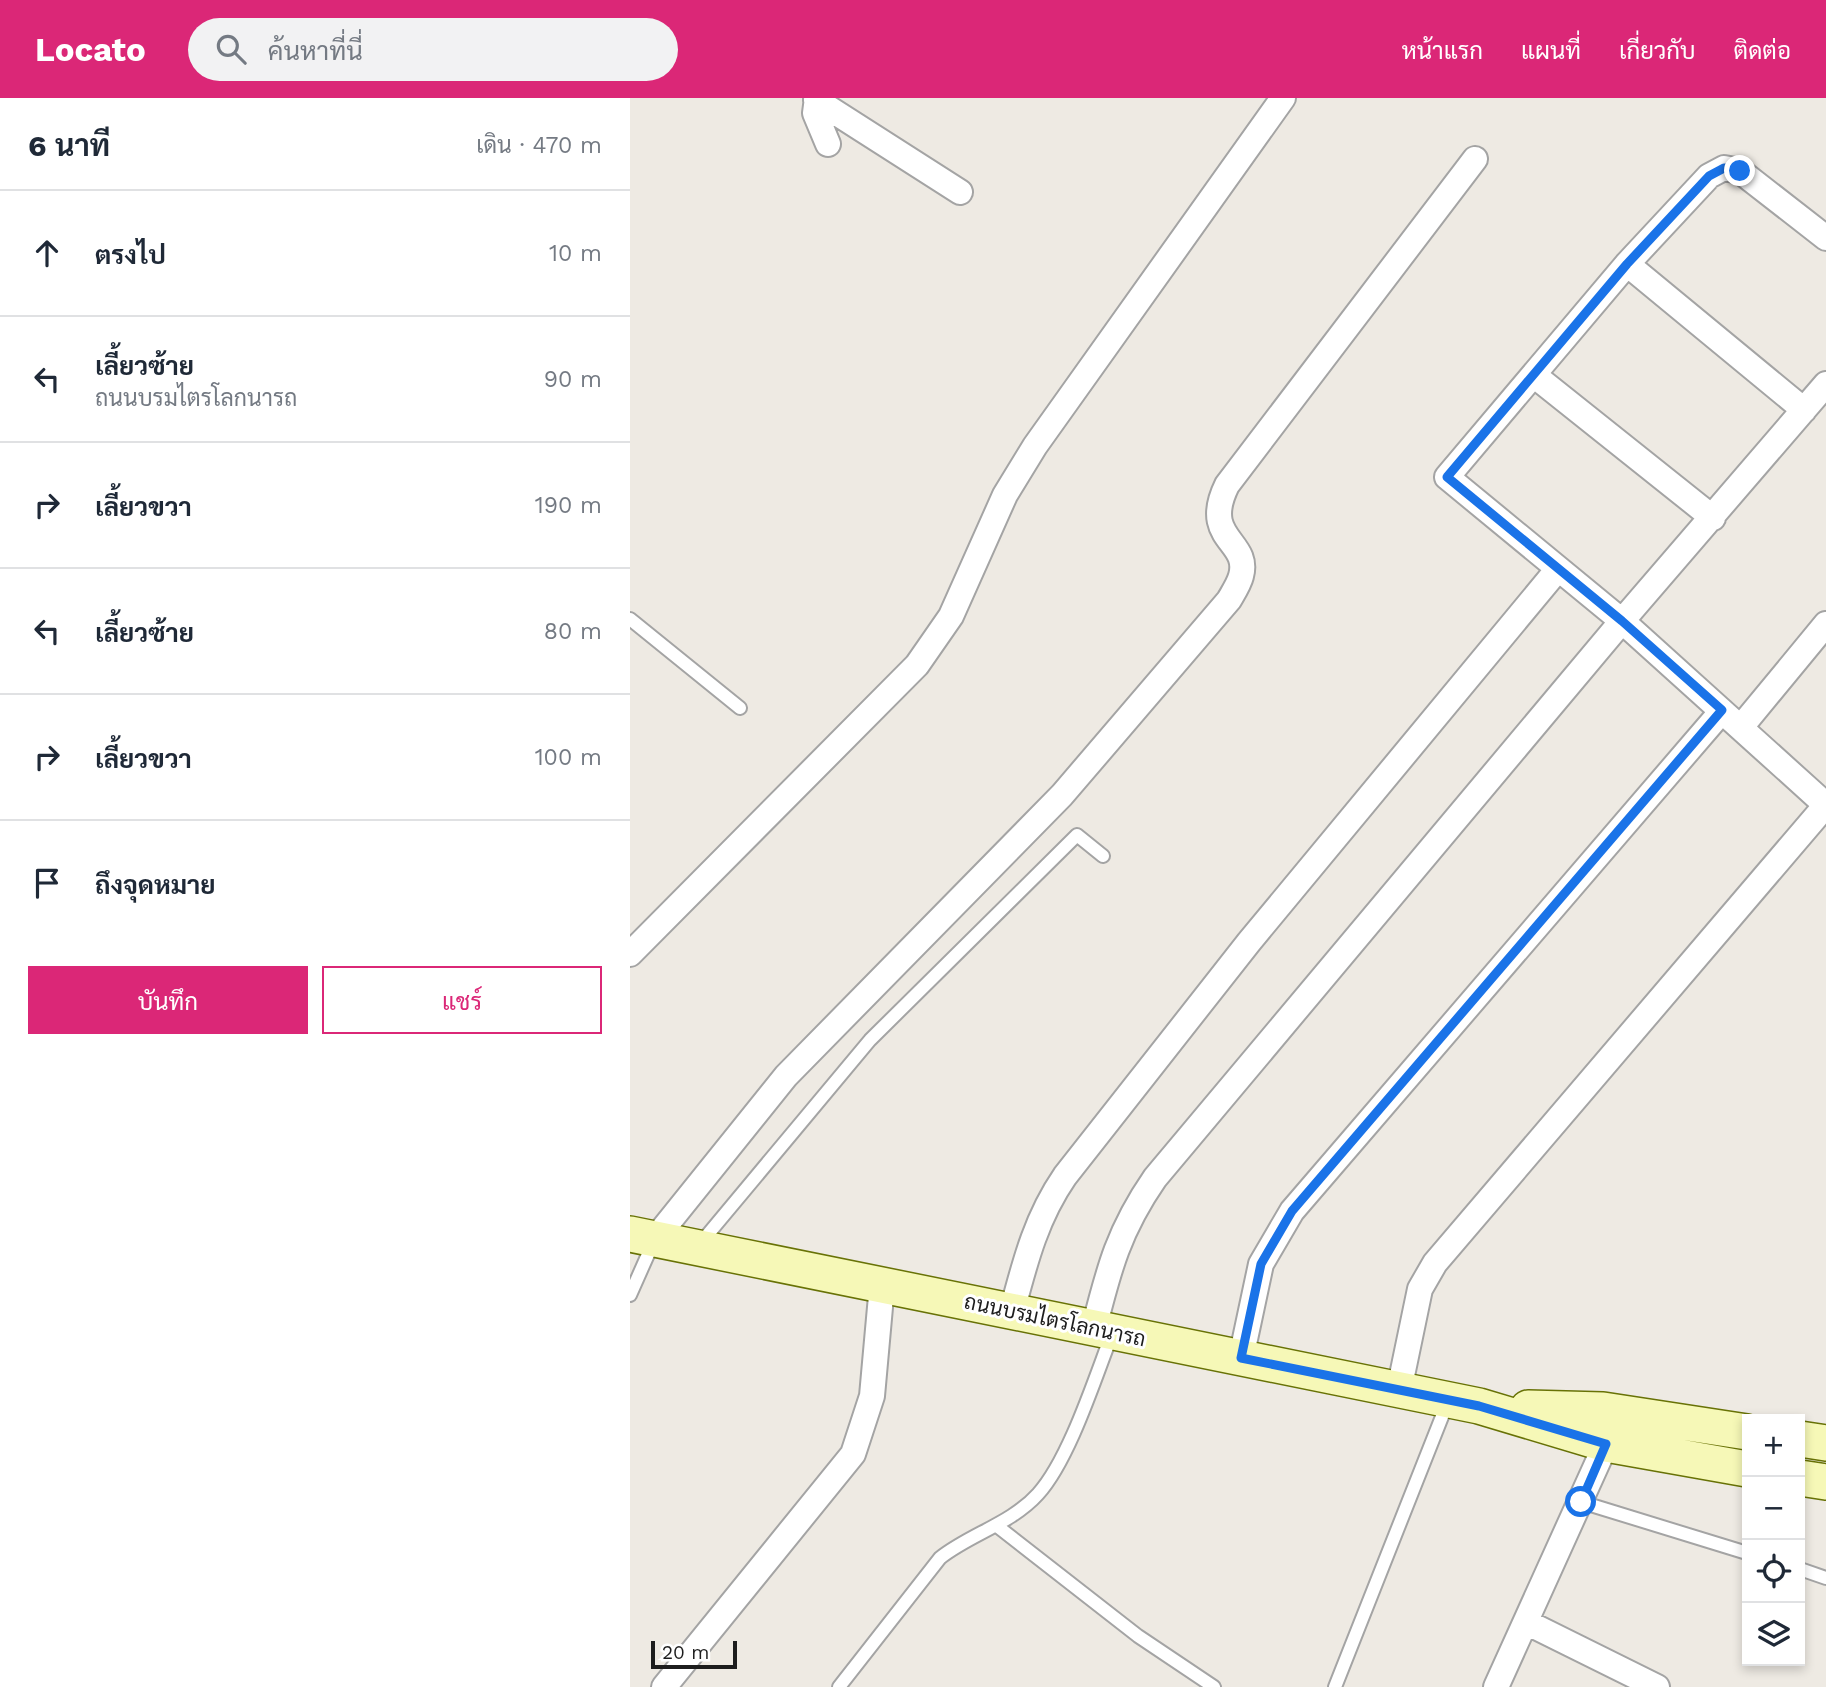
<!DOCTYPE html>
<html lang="th">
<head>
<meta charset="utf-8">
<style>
  :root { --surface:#fff; --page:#f2f2f3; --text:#1f2937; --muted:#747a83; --line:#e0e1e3; --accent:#db2777 }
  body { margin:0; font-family:"Work Sans",Sarabun,sans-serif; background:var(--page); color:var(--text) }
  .controls { position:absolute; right:21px; bottom:21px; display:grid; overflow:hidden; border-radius:0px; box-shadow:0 4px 10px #0003 }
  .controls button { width:63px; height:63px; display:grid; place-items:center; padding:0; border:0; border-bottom:2px solid var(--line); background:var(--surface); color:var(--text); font:35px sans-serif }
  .scale { position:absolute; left:21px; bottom:18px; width:86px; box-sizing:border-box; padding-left:7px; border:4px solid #1d1d1d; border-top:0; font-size:19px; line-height:24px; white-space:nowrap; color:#1d1d1d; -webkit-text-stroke:5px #fff; paint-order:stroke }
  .stop { position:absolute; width:21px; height:21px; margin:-16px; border:5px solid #1a73e8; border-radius:50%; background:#fff }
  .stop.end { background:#1a73e8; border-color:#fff; box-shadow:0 2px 7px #0008 }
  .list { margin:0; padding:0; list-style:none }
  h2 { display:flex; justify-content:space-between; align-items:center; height:91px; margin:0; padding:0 28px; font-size:30px }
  h2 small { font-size:23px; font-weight:400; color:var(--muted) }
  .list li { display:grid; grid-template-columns:46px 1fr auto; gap:21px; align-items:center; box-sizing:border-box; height:126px; padding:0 28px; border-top:2px solid var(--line) }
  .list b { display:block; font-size:26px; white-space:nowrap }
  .list p { margin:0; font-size:23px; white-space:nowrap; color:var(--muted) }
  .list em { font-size:23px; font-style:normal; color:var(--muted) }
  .actions { display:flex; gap:14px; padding:21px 28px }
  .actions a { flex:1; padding:16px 0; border:2px solid var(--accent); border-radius:0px; text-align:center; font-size:24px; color:var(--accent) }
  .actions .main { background:var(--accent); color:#fff }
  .icon { flex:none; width:38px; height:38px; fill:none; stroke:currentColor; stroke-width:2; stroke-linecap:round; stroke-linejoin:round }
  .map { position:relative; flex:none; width:1196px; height:1589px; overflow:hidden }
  header { display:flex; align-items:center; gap:42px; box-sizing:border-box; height:98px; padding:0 35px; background:var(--accent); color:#fff }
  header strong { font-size:33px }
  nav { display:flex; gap:38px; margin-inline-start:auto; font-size:24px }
  .search { width:490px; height:63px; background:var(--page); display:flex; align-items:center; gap:18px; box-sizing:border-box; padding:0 24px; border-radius:38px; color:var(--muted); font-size:26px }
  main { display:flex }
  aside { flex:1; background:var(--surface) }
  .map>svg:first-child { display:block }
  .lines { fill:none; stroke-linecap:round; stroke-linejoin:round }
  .lane-casing { stroke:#a4a4a4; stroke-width:16 }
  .street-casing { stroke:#a4a4a4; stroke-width:28 }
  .secondary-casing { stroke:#687206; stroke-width:38 }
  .lane { stroke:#fff; stroke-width:12 }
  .street { stroke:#fff; stroke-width:24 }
  .secondary { stroke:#f6f8b7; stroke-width:35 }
  .route { stroke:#1a73e8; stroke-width:9 }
  .labels { text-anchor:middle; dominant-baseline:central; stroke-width:6; stroke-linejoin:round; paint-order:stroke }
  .street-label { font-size:21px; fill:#1d1d1d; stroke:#fff }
</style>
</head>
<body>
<header>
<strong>Locato</strong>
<div class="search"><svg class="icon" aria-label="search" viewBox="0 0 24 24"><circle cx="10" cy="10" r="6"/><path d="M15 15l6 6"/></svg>ค้นหาที่นี่</div>
<nav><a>หน้าแรก</a><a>แผนที่</a><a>เกี่ยวกับ</a><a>ติดต่อ</a></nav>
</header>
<main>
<aside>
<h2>6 นาที<small>เดิน · 470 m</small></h2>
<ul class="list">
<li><svg class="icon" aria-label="ahead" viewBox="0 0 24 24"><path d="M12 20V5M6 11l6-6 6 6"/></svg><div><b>ตรงไป</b></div><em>10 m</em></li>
<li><svg class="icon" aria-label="left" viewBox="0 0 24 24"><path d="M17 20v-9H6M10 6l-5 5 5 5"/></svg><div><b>เลี้ยวซ้าย</b><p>ถนนบรมไตรโลกนารถ</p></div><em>90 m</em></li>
<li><svg class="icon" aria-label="right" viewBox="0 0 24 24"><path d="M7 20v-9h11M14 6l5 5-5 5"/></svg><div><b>เลี้ยวขวา</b></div><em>190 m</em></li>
<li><svg class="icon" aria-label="left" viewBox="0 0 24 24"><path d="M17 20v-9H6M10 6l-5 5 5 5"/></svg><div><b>เลี้ยวซ้าย</b></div><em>80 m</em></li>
<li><svg class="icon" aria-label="right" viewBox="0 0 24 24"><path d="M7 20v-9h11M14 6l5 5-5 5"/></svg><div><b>เลี้ยวขวา</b></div><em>100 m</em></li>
<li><svg class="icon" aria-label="arrive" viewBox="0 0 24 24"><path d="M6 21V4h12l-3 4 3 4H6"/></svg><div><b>ถึงจุดหมาย</b></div></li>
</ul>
<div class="actions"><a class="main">บันทึก</a><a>แชร์</a></div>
</aside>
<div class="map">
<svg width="1196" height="1589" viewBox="0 0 1196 1589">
  <rect width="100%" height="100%" fill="#eeeae3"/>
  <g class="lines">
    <g class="lane-casing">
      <path id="lane" d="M 0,521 L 110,610
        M 69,1147 L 240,942 L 447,737 L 473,758
        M 0,1197 L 24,1143
        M 951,1404 L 1117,1455
        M 367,1428 L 508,1538 L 584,1589
        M 1170,1471 L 1196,1480
        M 209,1589 L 310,1460 C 340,1436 381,1426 408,1396 C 439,1362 465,1280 482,1236
        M 705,1589 L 817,1306"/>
    </g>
    <g class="street-casing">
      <path id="street" d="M 187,0 L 185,15 L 198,46
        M 186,2 L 330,94
        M 1196,140 L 1110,73 L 1094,70 L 1079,78 L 997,166 L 817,379 L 992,523 L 1196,707
        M 997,166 L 1174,312
        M 905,278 L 1083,420
        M 1111,629 L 1196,526
        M 0,856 L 287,567 L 321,518 L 375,397 L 405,348 L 653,0
        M 25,1141 L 156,978 L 432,697 L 599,502 C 603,495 609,486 611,478 C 621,442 570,442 597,387 L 845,61
        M 382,1213 C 395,1164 406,1120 435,1078 L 619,844 L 928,471
        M 464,1230 C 479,1170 489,1132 525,1080 L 992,523 L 1196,286
        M 611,1260 L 631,1166 L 662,1113 L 1092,613
        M 769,1292 L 790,1191 L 805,1165 L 1196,707
        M 896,1524 L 1027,1589
        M 34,1589 L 223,1356 L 242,1298 L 252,1187
        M 866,1589 L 976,1346"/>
    </g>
    <g class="secondary-casing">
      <path id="secondary" d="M 0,1136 L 849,1308 L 976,1346 L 1117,1371
        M 898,1310 L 973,1312 L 1117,1334
        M 1170,1341 L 1196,1345
        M 1170,1380 L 1196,1384"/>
    </g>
    <use href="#lane" class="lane"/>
    <use href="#street" class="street"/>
    <use href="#secondary" class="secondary"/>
  </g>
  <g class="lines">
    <path class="route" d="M 951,1404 L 976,1346 L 849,1308 L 611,1260 L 631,1166 L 662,1113 L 1092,612 L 992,523 L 817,379 L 997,166 L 1079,78 L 1094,70 L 1110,73"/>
  </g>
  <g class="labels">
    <g class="street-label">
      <text transform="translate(425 1222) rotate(12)">ถนนบรมไตรโลกนารถ</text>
    </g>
  </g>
</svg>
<div class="controls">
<button>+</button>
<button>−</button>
<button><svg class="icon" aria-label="locate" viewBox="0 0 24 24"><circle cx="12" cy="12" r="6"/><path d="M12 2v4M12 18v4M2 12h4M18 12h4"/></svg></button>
<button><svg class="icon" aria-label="layers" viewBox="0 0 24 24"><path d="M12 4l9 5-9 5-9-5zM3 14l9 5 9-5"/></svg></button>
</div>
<div class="scale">20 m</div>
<div class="stop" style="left:951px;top:1404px"></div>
<div class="stop end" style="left:1110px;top:73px"></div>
</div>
</main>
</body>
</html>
